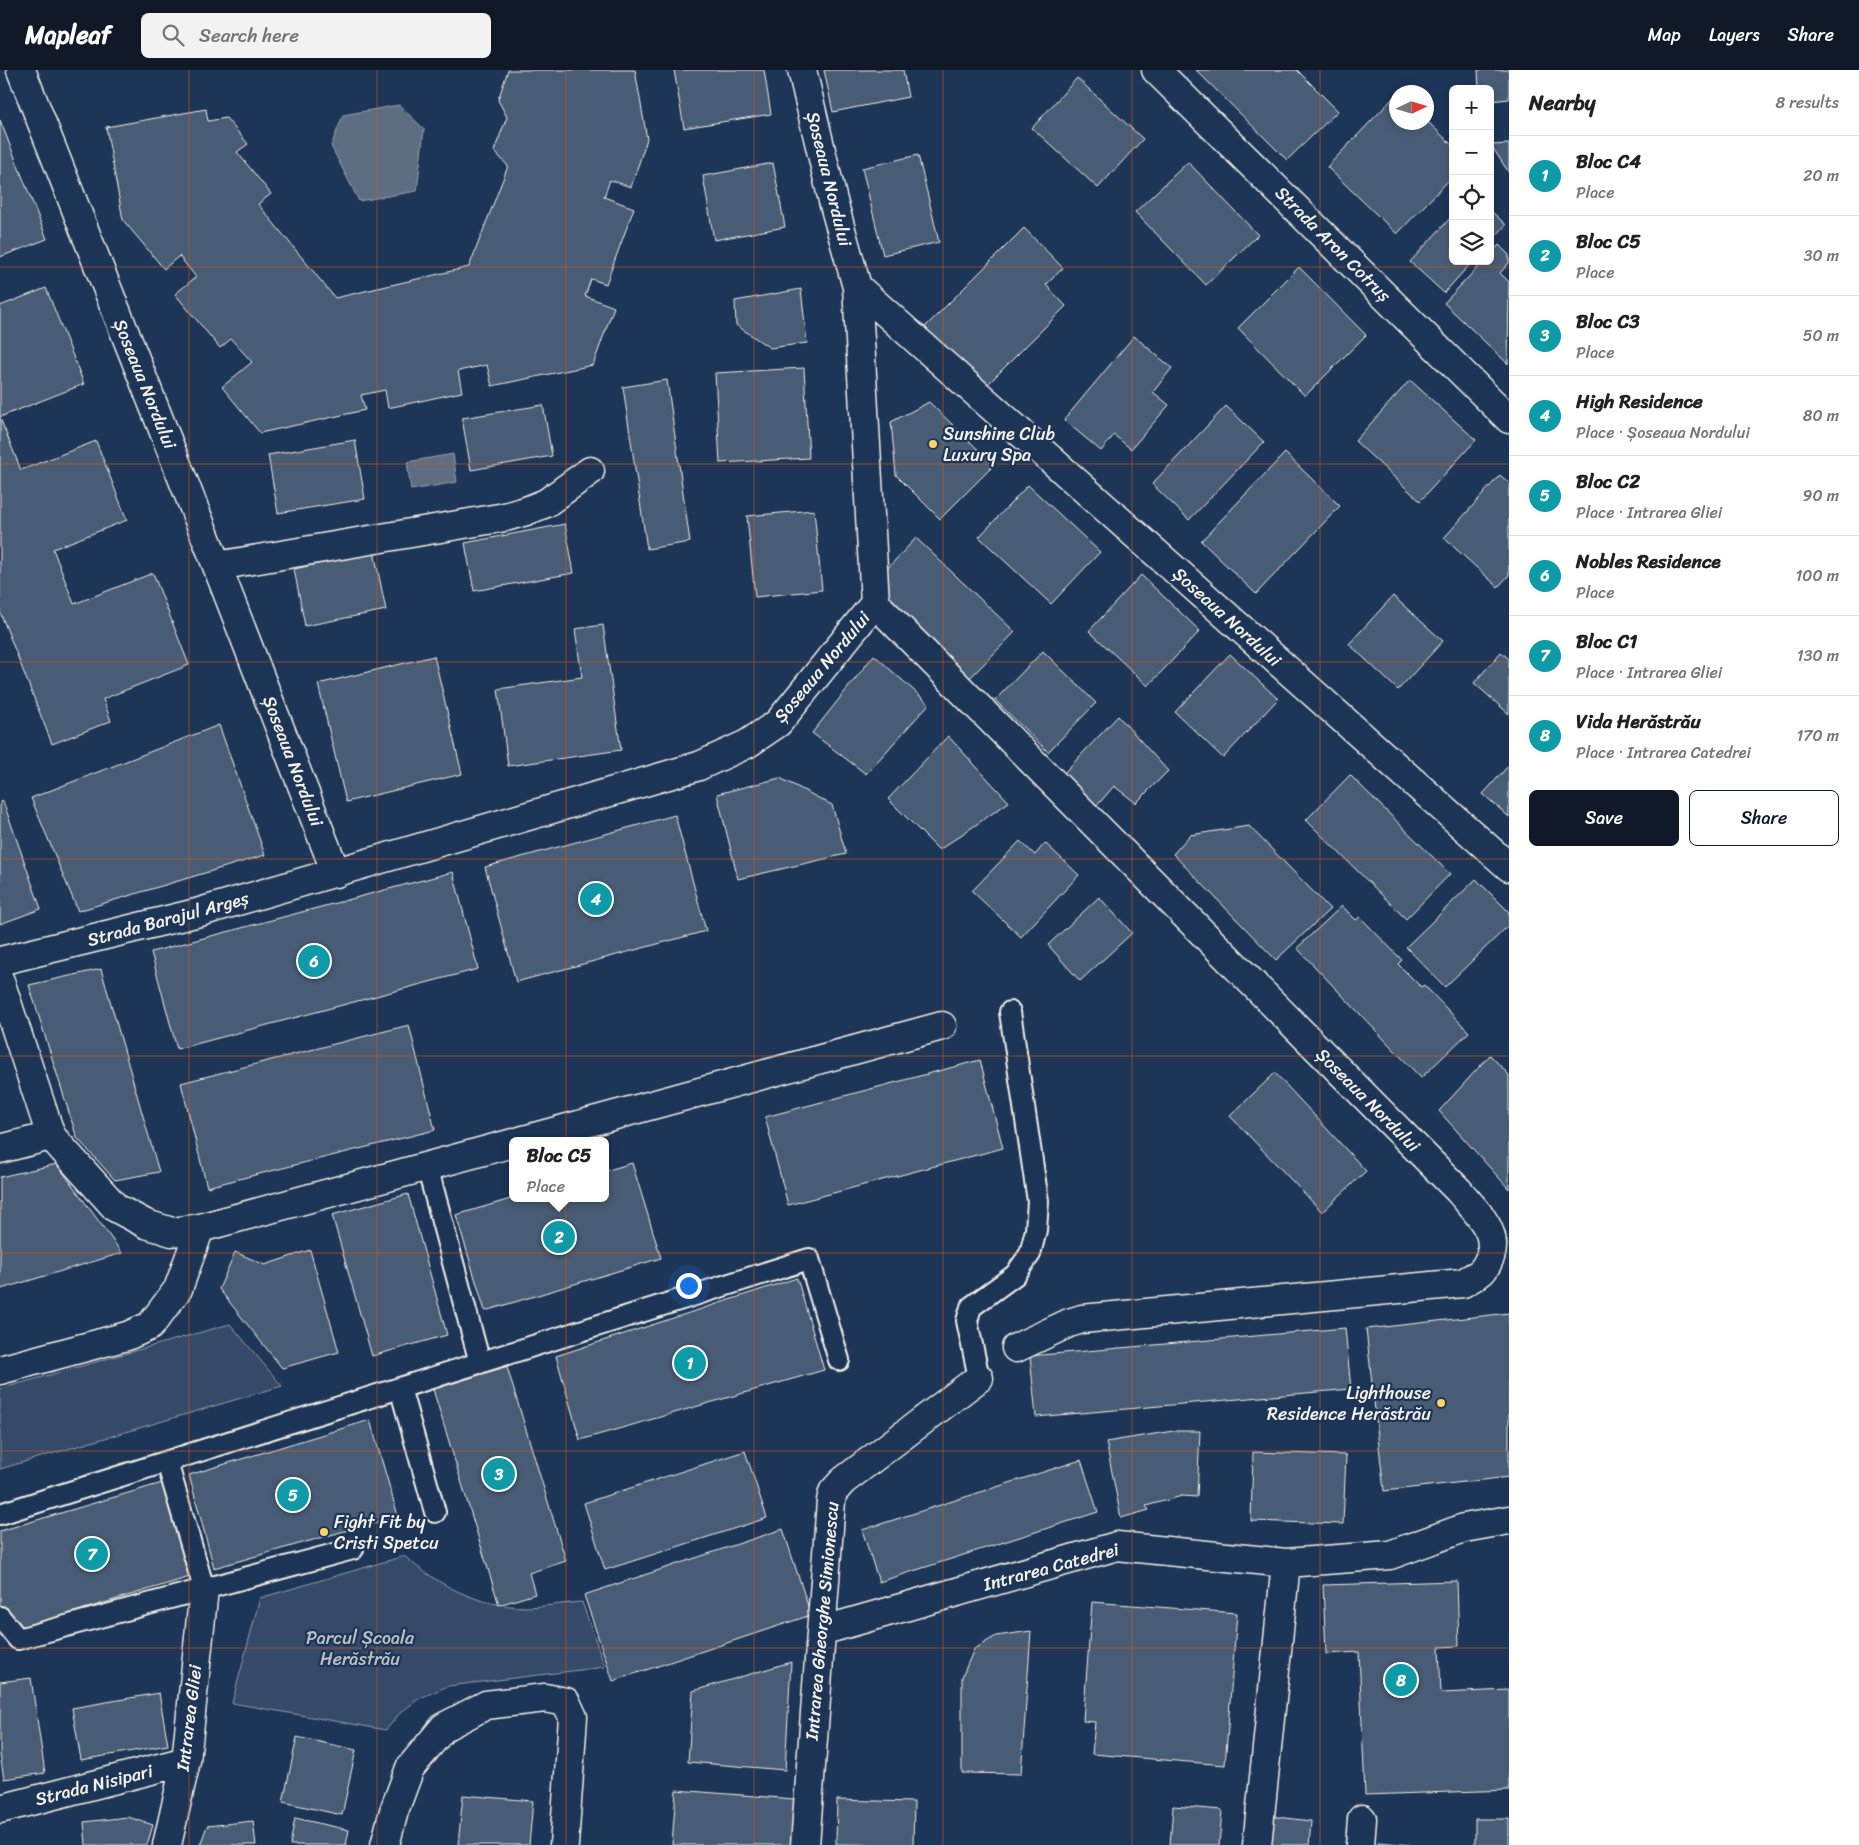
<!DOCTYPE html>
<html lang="en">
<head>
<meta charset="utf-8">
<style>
  :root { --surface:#fff; --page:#f2f2f2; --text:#222; --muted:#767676; --line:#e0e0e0; --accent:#111827 }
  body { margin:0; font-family:Sriracha,sans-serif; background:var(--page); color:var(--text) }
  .controls { position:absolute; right:15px; top:15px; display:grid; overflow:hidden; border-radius:8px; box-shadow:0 2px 8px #0003 }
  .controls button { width:45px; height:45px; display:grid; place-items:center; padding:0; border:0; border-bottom:1px solid var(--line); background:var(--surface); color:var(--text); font:25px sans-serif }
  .compass { position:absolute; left:1389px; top:15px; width:45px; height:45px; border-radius:50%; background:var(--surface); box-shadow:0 2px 8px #0003; rotate:86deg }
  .you { position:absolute; left:688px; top:1215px; width:18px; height:18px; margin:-12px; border:4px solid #fff; border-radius:50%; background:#1a73e8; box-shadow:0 0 0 8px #1a73e833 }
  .badge { display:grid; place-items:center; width:32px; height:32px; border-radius:50%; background:var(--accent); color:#fff; font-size:16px; font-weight:700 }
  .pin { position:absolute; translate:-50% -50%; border:2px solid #fff; box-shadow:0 1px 5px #0006 }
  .popup { position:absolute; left:509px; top:1067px; width:100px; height:65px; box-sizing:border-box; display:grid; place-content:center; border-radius:8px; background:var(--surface); filter:drop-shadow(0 1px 4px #0005); font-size:16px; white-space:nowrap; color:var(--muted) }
  .popup b { font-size:19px; color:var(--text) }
  .popup::after { content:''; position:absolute; left:50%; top:100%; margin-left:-10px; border:10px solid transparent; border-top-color:var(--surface) }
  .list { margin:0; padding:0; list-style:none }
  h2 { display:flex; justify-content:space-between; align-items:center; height:65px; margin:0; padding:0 20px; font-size:21px }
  h2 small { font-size:16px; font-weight:400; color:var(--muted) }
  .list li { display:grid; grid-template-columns:32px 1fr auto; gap:15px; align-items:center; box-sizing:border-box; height:80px; padding:0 20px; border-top:1px solid var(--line) }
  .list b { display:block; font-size:19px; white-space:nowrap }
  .list p { margin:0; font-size:16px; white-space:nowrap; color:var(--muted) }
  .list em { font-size:16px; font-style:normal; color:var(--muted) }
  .actions { display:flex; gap:10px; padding:15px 20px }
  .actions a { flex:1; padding:11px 0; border:1px solid var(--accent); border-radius:8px; text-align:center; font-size:18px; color:var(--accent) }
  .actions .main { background:var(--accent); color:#fff }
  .icon { flex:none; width:28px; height:28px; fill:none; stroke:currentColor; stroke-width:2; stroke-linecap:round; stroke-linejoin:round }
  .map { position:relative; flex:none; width:1509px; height:1775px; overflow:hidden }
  header { display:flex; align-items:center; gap:30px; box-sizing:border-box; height:70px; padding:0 25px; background:var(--accent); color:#fff }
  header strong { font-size:24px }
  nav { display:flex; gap:28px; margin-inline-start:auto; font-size:18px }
  .search { width:350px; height:45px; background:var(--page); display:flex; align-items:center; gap:12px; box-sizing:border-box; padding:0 18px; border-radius:8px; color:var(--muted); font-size:19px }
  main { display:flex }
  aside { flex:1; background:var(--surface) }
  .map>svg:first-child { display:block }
  .green { fill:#354a67; stroke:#949ea8 }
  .water { fill:#5e6d82; stroke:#9aa2ab }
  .building { fill:#485b74; stroke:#f4f1e8 }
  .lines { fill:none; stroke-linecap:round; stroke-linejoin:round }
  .lane-casing { stroke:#f4f1e8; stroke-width:24 }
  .street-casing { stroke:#f4f1e8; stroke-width:31 }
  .lane { stroke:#1d3557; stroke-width:20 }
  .street { stroke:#1d3557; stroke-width:28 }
  .grid { fill:none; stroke:#e8590c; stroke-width:1; stroke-opacity:0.55 }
  .poi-dot { fill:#ffd166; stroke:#1d3557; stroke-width:2 }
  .labels { text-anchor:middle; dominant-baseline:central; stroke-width:4.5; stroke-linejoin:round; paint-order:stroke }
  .street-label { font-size:18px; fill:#f4f1e8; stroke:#1d3557 }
  .poi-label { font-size:18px; fill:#f4f1e8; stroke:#1d3557; text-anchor:start }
  .park-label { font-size:18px; fill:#bbbfc1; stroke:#1d3557 }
</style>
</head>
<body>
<header>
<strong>Mapleaf</strong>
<div class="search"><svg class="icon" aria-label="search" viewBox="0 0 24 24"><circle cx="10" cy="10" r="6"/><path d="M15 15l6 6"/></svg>Search here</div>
<nav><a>Map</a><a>Layers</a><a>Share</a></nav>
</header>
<main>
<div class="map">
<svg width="1509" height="1775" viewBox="0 0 1509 1775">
  <rect width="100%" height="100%" fill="#1d3557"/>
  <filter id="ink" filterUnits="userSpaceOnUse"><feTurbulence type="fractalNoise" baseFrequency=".02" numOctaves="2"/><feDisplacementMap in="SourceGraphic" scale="10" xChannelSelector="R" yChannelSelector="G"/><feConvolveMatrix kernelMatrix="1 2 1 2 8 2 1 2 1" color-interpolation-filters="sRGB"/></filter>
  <g filter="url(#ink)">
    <path class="green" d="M 230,1254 L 282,1316 L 0,1399 L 0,1319 Z
      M 404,1486 C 440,1516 477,1536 525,1537 C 544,1537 563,1533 582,1532 L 605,1597 L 448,1616 L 420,1628 L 401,1642 L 386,1660 L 232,1633 L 260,1528 Z"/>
    <path class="water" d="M 399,35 L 424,59 L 417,121 L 359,131 L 331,76 L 343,45 Z
      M 453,384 L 457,412 L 411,420 L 407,392 Z"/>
    <path class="building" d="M 508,0 L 635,0 L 647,69 L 631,117 L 610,110 L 604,127 L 634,138 L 606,214 L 591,209 L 585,226 L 614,237 L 593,295 L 492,316 L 487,295 L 458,301 L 462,322 L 388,338 L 385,320 L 361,325 L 365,340 L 260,363 L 222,317 L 252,292 L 231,269 L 220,278 L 175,224 L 196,207 L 179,186 L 164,199 L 123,150 L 106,57 L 206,39 L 208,51 L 226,48 L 248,74 L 237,82 L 271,124 L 258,134 L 335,228 L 469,197 L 508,96 L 494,81 L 507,47 L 498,30 Z
      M 674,0 L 764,0 L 771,44 L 684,58 Z
      M 824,0 L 903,0 L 908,27 L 833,42 Z
      M 1196,0 L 1297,0 L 1338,41 L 1287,90 Z
      M 1478,0 L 1509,0 L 1509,29 L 1490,31 L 1490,19 L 1479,19 Z
      M 1077,8 L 1143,69 L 1098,118 L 1032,58 Z
      M 1396,25 L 1396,52 L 1426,52 L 1426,50 L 1453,76 L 1453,106 L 1397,164 L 1327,97 Z
      M 0,50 L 47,169 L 0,187 Z
      M 1509,74 L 1509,103 L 1491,75 Z
      M 918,85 L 939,172 L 883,185 L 862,98 Z
      M 1188,92 L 1258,165 L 1206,215 L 1135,142 Z
      M 773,93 L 785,157 L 714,170 L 703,106 Z
      M 1490,140 L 1506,155 L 1490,172 Z
      M 1453,145 L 1453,191 L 1473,191 L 1444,223 L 1410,192 Z
      M 1024,158 L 1063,198 L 1046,215 L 1066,236 L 985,317 L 925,257 Z
      M 1499,175 L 1509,185 L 1509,193 L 1500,203 L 1509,212 L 1508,294 L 1444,233 L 1484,191 L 1490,191 L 1490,184 Z
      M 1299,197 L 1366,265 L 1305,326 L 1238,258 Z
      M 46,218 L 84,314 L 0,347 L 0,236 Z
      M 801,219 L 807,273 L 770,278 L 736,255 L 735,231 Z
      M 1134,266 L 1172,298 L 1153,322 L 1169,335 L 1131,379 L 1114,365 L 1101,381 L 1064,350 Z
      M 804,298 L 809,388 L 720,393 L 715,303 Z
      M 667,310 L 690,472 L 647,479 L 623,317 Z
      M 1410,310 L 1476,370 L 1420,431 L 1355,371 Z
      M 929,332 L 994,395 L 940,449 L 896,405 L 891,352 Z
      M 543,335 L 552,386 L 471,400 L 462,348 Z
      M 1226,336 L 1264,372 L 1189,450 L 1152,414 Z
      M 0,348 L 21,400 L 96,371 L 127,450 L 53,479 L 74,534 L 153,503 L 189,595 L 103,629 L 111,651 L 52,674 L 0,542 Z
      M 355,370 L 365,429 L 278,443 L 268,385 Z
      M 1285,383 L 1340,436 L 1256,524 L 1201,471 Z
      M 1500,405 L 1509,413 L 1509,505 L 1498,517 L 1444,468 Z
      M 1028,415 L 1100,482 L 1051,534 L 979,467 Z
      M 814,440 L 822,520 L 755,527 L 747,446 Z
      M 565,454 L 574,503 L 474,521 L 465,473 Z
      M 916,468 L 1015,562 L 967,611 L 888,539 L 882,504 Z
      M 374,482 L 386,540 L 305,556 L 294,499 Z
      M 1141,505 L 1200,561 L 1148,616 L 1089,561 Z
      M 1393,526 L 1443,571 L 1398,620 L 1349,574 Z
      M 603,555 L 621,680 L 508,696 L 498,619 L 582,607 L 575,559 Z
      M 1043,581 L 1096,633 L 1048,682 L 995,630 Z
      M 1501,582 L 1509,589 L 1509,644 L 1474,613 Z
      M 1230,584 L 1278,629 L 1223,688 L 1175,642 Z
      M 874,585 L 929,634 L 866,704 L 812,663 Z
      M 434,586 L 462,704 L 346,732 L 318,614 Z
      M 1118,646 L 1168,701 L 1136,733 L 1114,716 L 1095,738 L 1063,704 Z
      M 219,655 L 265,785 L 78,841 L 31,728 Z
      M 948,666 L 1009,732 L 939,780 L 888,729 Z
      M 1509,695 L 1509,747 L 1483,724 Z
      M 1350,705 L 1450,804 L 1406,849 L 1306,750 Z
      M 780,708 L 832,735 L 846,784 L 738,809 L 717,724 Z
      M 3,731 L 41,839 L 0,854 L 0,732 Z
      M 675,745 L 706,861 L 516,912 L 485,797 Z
      M 1249,756 L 1330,839 L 1276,890 L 1173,784 L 1190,765 Z
      M 1020,771 L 1035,785 L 1045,773 L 1079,805 L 1021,867 L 972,821 Z
      M 453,802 L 478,899 L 177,979 L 151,882 Z
      M 1476,809 L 1509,842 L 1509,855 L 1445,917 L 1406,877 Z
      M 1099,827 L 1132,863 L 1080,911 L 1048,875 Z
      M 1342,836 L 1356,850 L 1360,847 L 1402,890 L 1398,894 L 1421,917 L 1424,915 L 1469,962 L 1421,1008 L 1297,878 Z
      M 101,899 L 159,1102 L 115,1110 L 77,1068 L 29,915 Z
      M 409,955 L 435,1060 L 207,1117 L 181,1013 Z
      M 1490,985 L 1509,1005 L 1509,1119 L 1439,1041 Z
      M 980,990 L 1003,1078 L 788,1135 L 765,1047 Z
      M 1275,1003 L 1366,1101 L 1322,1142 L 1230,1046 Z
      M 632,1093 L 661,1188 L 485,1241 L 456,1145 L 514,1128 L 605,1128 L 605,1101 Z
      M 57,1094 L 122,1183 L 1,1219 L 0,1213 L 0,1107 Z
      M 408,1124 L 447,1265 L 372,1286 L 332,1145 Z
      M 310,1180 L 339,1282 L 282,1298 L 219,1219 L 235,1182 L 265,1195 Z
      M 797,1208 L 824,1300 L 580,1370 L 556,1286 Z
      M 1509,1243 L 1509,1407 L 1384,1421 L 1366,1259 Z
      M 1345,1258 L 1351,1319 L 1036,1347 L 1030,1286 Z
      M 506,1294 L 566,1491 L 529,1503 L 535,1524 L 499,1535 L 432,1316 Z
      M 370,1350 L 398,1446 L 214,1498 L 189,1405 Z
      M 1173,1361 L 1200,1361 L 1197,1427 L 1182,1426 L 1146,1436 L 1149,1440 L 1121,1448 L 1106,1372 Z
      M 745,1381 L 767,1448 L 605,1500 L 584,1433 Z
      M 1253,1382 L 1346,1385 L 1343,1454 L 1251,1451 Z
      M 1081,1390 L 1098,1442 L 879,1512 L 862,1460 Z
      M 162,1413 L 190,1507 L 21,1558 L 0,1536 L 0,1461 Z
      M 783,1459 L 811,1545 L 613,1611 L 584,1525 Z
      M 1457,1511 L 1459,1576 L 1439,1577 L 1441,1623 L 1509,1620 L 1509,1720 L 1365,1725 L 1359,1582 L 1326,1584 L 1323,1515 Z
      M 1092,1532 L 1237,1543 L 1225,1695 L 1092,1684 L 1095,1652 L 1083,1651 Z
      M 1031,1561 L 1021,1704 L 962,1703 L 962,1607 L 974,1579 L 996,1566 Z
      M 791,1592 L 785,1700 L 688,1692 L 693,1621 Z
      M 31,1608 L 45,1703 L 4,1709 L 0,1684 L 0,1612 Z
      M 159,1623 L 168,1675 L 81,1690 L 72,1638 Z
      M 297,1667 L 356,1680 L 342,1745 L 283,1732 Z
      M 676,1720 L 794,1729 L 791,1775 L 672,1775 Z
      M 463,1725 L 533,1731 L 529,1775 L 458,1775 Z
      M 837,1730 L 914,1732 L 913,1775 L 836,1774 Z
      M 1173,1736 L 1222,1740 L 1219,1775 L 1170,1775 Z
      M 1269,1746 L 1311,1751 L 1309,1775 L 1266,1775 Z
      M 128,1747 L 153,1755 L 147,1775 L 86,1775 L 84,1752 Z
      M 295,1748 L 349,1760 L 346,1775 L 290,1775 Z
      M 1475,1749 L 1509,1749 L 1509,1775 L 1475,1775 Z
      M 253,1751 L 256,1775 L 200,1775 L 207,1756 Z
      M 1378,1772 L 1411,1775 L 1378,1775 Z"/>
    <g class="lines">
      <g class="lane-casing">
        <path id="lane" d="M 427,1096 L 480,1293
          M 979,1308 L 967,1251 L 971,1237 L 1015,1205 L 1030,1184 L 1036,1160 L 1038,1131 L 1010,942
          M 400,1318 L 435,1442
          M 167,1392 L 204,1519
          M 0,1444 L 809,1189 L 839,1290
          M 0,1547 L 18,1569 L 353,1479"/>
      </g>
      <g class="street-casing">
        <path id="street" d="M 21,0 L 217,496 L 336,803
          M 1156,0 L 1509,349
          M 857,217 L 1509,797
          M 217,496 L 505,447 L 526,441 L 546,433 L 590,401
          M 875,533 L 1459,1121 C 1478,1144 1507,1168 1483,1200 C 1479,1205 1469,1209 1463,1213 L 1082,1249 L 1069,1253 L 1016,1278
          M 0,891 L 200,842 L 699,696 L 747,674 L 778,653 L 875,533 L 857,217 L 833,131 L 802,0
          M 0,911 L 51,1066 L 116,1138 L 146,1154 L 172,1162 L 200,1158 L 513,1073
          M 520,1071 L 942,956
          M 0,1079 L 51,1066
          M 0,1300 L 127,1266 L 150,1256 L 178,1219 L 200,1158
          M 821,1561 L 1117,1476 L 1286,1493 L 1390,1485 L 1464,1458 L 1509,1450
          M 0,1739 L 186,1691
          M 167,1775 L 186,1691 L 204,1519
          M 385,1775 L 394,1741 L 410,1698 L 444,1657 L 486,1635 L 545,1628 L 566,1632 L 573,1647 L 564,1775
          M 805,1775 L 831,1431 L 833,1422 L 843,1411 L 979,1308
          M 1257,1775 L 1286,1493
          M 1360,1775 L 1362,1749"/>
      </g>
      <use href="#lane" class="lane"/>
      <use href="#street" class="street"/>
    </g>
  </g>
  <path class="grid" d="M 189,0 L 189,1775M 377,0 L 377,1775M 566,0 L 566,1775M 754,0 L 754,1775M 943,0 L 943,1775M 1132,0 L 1132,1775M 1320,0 L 1320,1775M 0,197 L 1509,197M 0,394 L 1509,394M 0,592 L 1509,592M 0,789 L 1509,789M 0,986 L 1509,986M 0,1183 L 1509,1183M 0,1381 L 1509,1381M 0,1578 L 1509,1578"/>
  <g class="poi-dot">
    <circle cx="933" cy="374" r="5"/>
    <circle cx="1441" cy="1333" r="5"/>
    <circle cx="324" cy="1462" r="5"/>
  </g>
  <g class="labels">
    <g class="street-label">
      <text transform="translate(829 109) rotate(76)">Șoseaua Nordului</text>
      <text transform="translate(1333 174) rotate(45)">Strada Aron Cotruș</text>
      <text transform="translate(145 314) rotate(68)">Șoseaua Nordului</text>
      <text transform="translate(1227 547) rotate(42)">Șoseaua Nordului</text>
      <text transform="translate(822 597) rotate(-50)">Șoseaua Nordului</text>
      <text transform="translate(293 691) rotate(69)">Șoseaua Nordului</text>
      <text transform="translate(168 849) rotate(-15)">Strada Barajul Argeș</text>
      <text transform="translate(1368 1030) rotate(45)">Șoseaua Nordului</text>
      <text transform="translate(1051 1497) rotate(-15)">Intrarea Catedrei</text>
      <text transform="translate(822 1551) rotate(-85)">Intrarea Gheorghe Simionescu</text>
      <text transform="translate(189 1648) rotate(-83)">Intrarea Gliei</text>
      <text transform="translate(94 1715) rotate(-14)">Strada Nisipari</text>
    </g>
    <g class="poi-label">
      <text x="943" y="364">Sunshine Club<tspan x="943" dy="21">Luxury Spa</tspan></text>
      <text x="1431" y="1323" text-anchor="end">Lighthouse<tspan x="1431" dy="21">Residence Herăstrău</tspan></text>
      <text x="334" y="1452">Fight Fit by<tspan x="334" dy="21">Cristi Spetcu</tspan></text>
    </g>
    <g class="park-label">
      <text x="360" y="1568">Parcul Școala<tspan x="360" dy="21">Herăstrău</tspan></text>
    </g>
  </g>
</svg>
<div class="controls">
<button>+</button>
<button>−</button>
<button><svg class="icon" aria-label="locate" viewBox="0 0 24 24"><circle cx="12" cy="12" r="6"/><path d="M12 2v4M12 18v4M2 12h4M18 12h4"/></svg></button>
<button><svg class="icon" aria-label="layers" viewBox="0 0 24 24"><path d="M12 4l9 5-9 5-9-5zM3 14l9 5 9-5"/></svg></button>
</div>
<svg class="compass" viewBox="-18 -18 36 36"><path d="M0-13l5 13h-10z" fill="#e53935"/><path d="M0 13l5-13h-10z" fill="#767676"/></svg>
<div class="you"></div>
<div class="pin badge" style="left:690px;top:1293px;background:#0f9aa8">1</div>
<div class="pin badge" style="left:559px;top:1167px;background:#0f9aa8">2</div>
<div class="popup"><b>Bloc C5</b>Place</div>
<div class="pin badge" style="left:499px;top:1404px;background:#0f9aa8">3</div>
<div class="pin badge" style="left:596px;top:829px;background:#0f9aa8">4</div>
<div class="pin badge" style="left:293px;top:1425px;background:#0f9aa8">5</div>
<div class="pin badge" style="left:314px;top:891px;background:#0f9aa8">6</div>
<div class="pin badge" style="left:92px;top:1484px;background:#0f9aa8">7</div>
<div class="pin badge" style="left:1401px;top:1610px;background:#0f9aa8">8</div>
</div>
<aside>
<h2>Nearby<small>8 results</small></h2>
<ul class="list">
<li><span class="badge" style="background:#0f9aa8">1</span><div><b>Bloc C4</b><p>Place</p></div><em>20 m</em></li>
<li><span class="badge" style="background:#0f9aa8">2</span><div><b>Bloc C5</b><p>Place</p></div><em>30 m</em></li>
<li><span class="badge" style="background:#0f9aa8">3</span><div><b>Bloc C3</b><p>Place</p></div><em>50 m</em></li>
<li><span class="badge" style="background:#0f9aa8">4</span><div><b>High Residence</b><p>Place · Șoseaua Nordului</p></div><em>80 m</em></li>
<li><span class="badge" style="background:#0f9aa8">5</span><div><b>Bloc C2</b><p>Place · Intrarea Gliei</p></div><em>90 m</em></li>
<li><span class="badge" style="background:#0f9aa8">6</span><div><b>Nobles Residence</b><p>Place</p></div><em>100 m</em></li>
<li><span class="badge" style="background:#0f9aa8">7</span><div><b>Bloc C1</b><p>Place · Intrarea Gliei</p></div><em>130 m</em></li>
<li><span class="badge" style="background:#0f9aa8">8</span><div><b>Vida Herăstrău</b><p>Place · Intrarea Catedrei</p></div><em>170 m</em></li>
</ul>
<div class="actions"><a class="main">Save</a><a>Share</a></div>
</aside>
</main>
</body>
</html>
